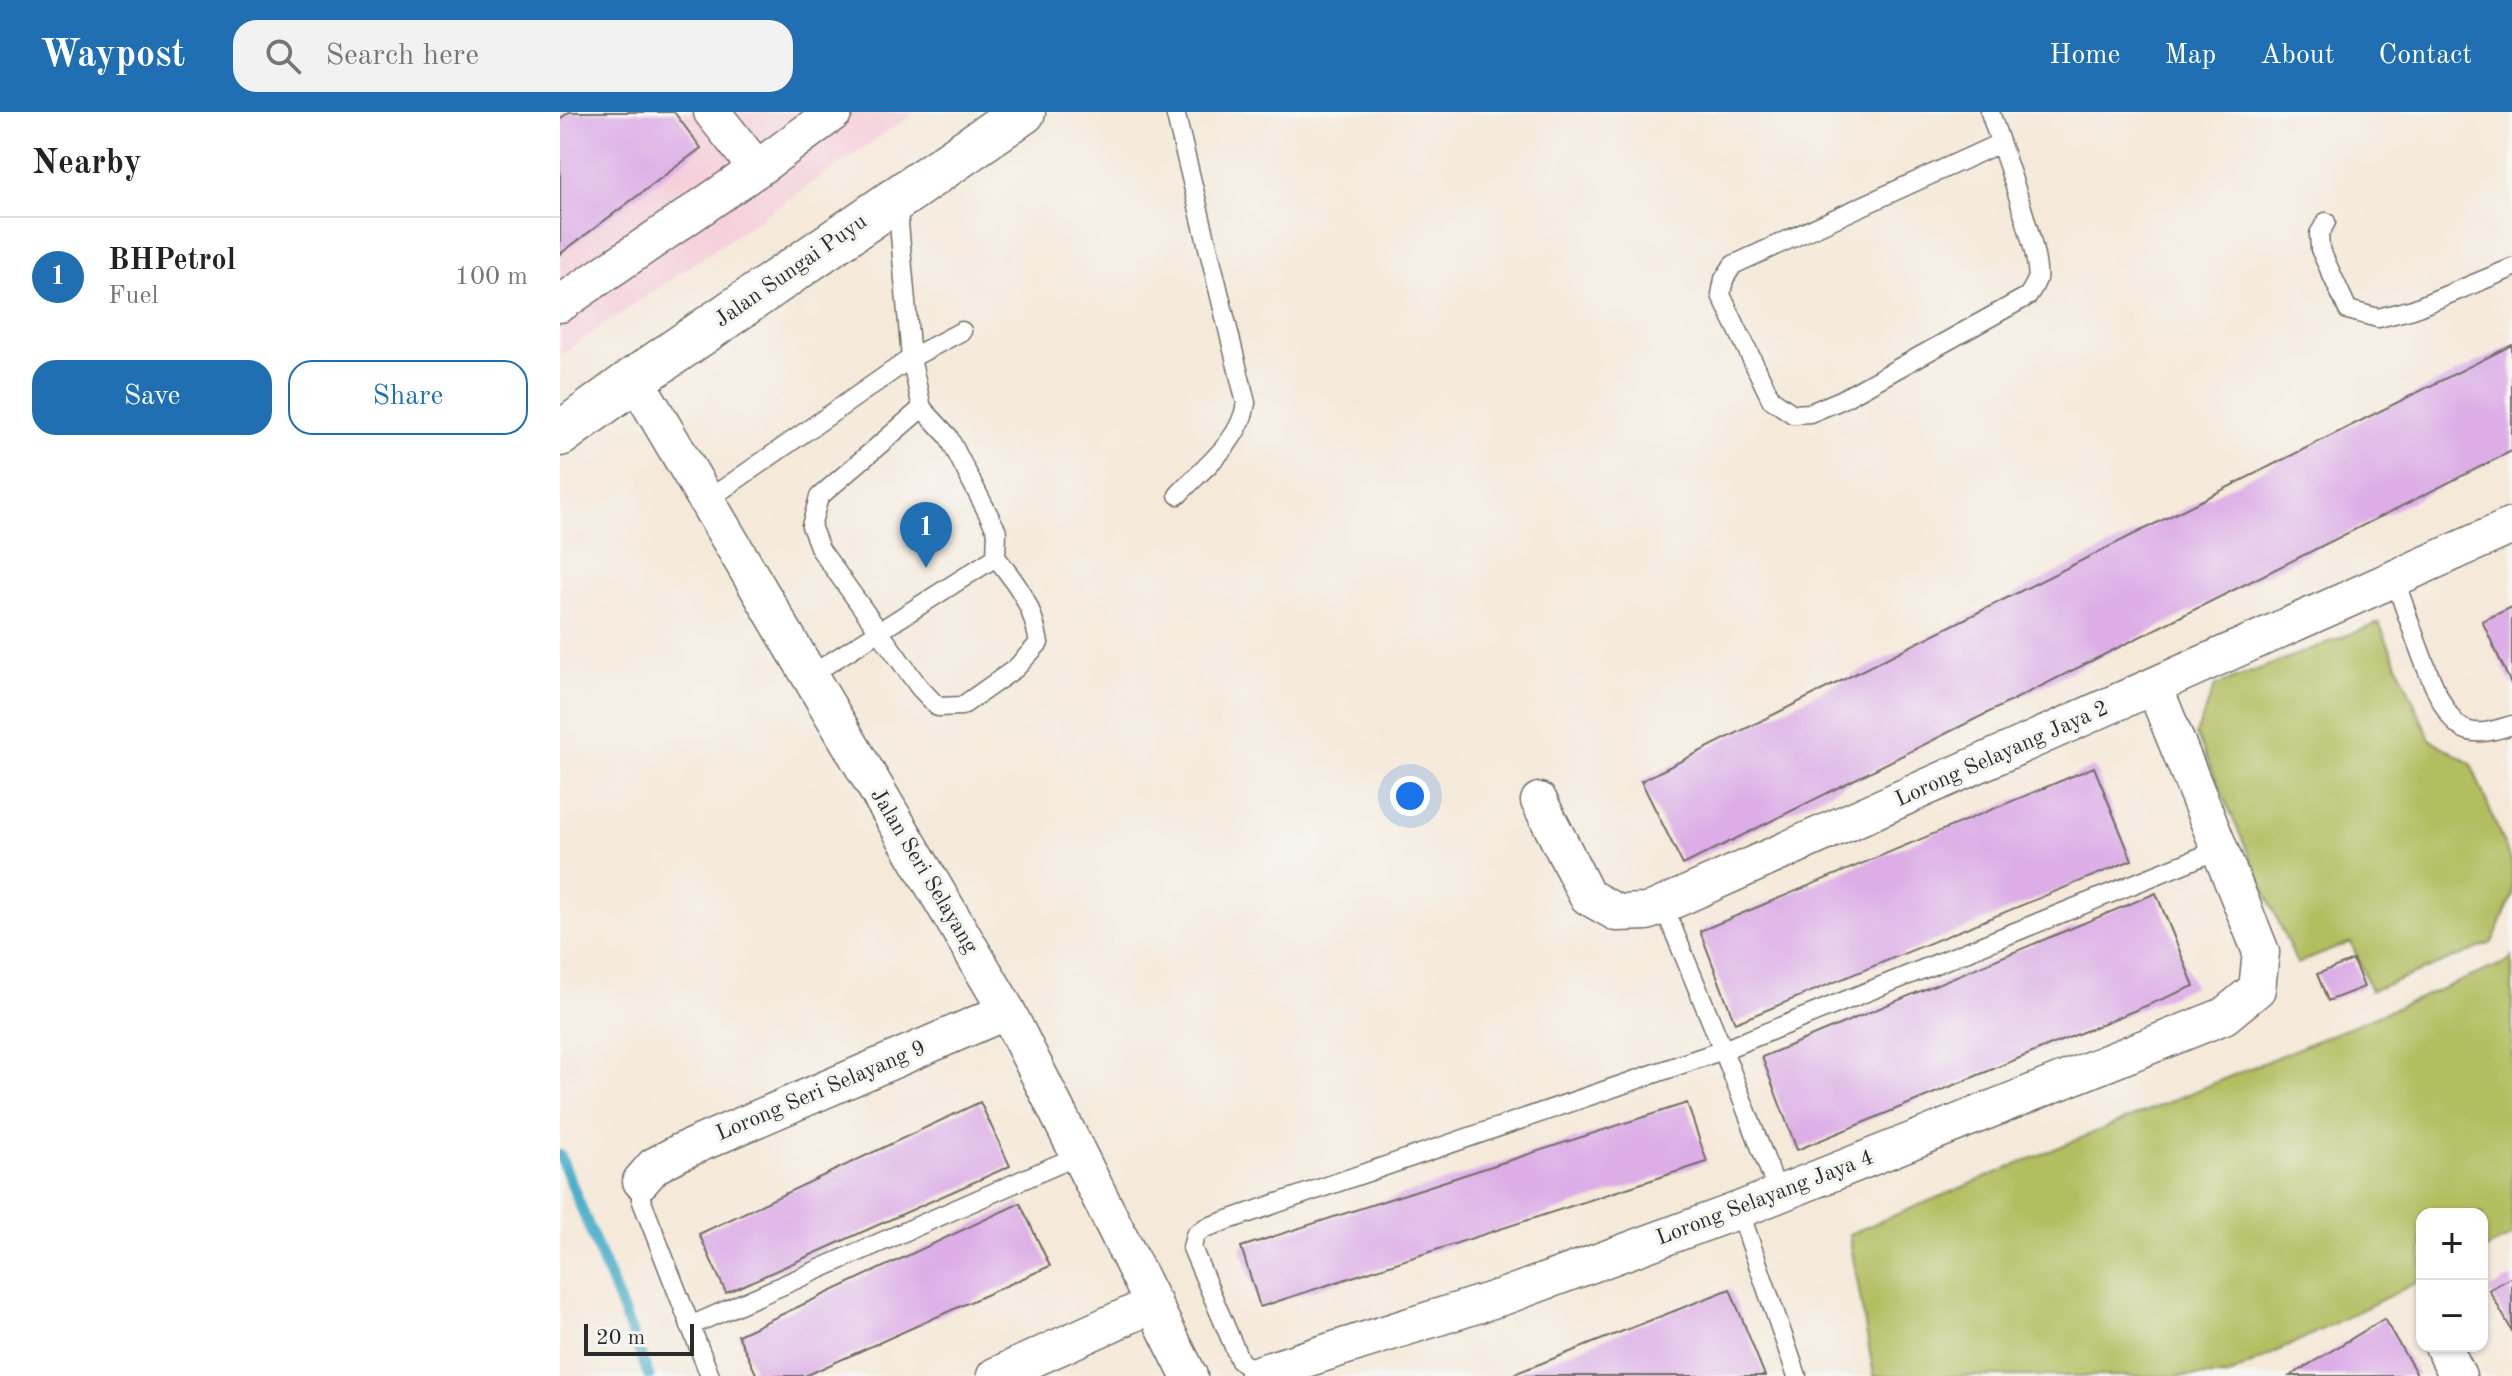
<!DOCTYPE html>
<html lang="en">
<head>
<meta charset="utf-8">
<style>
  :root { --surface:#fff; --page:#f2f2f2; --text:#222; --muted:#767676; --line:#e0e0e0; --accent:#1f6fb2 }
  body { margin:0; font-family:"Old Standard TT",serif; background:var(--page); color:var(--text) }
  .controls { position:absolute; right:24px; bottom:24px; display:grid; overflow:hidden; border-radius:16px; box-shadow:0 2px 6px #0004 }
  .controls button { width:72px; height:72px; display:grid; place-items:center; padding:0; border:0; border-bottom:2px solid var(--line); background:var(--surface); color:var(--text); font:40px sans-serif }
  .scale { position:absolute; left:24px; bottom:20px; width:110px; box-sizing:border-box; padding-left:8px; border:4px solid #2b2b2b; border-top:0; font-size:22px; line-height:28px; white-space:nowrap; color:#2b2b2b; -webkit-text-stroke:6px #f6f6f2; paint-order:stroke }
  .you { position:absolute; left:850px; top:684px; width:28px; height:28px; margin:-20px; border:6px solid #fff; border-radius:50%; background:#1a73e8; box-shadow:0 0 0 12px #1a73e833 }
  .badge { display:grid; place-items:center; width:52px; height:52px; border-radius:50%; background:var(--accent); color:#fff; font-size:26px; font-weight:700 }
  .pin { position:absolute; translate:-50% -66px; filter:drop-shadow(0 2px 4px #0008) }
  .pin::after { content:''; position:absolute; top:42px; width:28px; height:24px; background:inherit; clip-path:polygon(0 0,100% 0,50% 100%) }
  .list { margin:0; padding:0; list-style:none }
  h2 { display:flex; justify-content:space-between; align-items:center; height:104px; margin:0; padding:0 32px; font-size:34px }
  h2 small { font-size:26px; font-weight:400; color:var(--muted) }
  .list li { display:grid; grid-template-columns:52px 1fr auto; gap:24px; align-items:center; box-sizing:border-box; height:120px; padding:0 32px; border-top:2px solid var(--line) }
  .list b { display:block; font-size:30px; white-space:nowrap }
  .list p { margin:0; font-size:26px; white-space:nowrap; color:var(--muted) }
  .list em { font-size:26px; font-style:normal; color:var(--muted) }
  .actions { display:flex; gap:16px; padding:24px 32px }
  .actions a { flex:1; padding:18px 0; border:2px solid var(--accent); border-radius:24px; text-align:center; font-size:28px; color:var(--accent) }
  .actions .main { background:var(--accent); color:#fff }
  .icon { flex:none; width:44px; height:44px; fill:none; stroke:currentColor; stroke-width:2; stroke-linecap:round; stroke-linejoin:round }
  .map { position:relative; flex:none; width:1952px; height:1264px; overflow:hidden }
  header { display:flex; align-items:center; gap:48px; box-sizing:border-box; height:112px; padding:0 40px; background:var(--accent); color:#fff }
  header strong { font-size:38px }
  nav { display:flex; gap:44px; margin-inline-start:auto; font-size:28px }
  .search { width:560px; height:72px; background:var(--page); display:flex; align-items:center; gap:20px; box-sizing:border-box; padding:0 28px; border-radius:24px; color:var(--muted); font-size:30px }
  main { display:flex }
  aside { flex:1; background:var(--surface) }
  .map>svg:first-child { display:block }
  .built { fill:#f5cfda }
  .green { fill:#b2be60; stroke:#6e7446; stroke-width:2 }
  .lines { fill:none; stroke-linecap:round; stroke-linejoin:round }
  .stream { stroke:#4cafcb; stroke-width:11 }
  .building { fill:#dcade6 }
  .lane-casing { stroke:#726e68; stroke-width:21 }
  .street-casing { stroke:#726e68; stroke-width:39 }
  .secondary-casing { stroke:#726e68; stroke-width:47 }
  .lane { stroke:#fff; stroke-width:18 }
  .street { stroke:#fff; stroke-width:36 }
  .secondary { stroke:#fff; stroke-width:44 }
  .labels { text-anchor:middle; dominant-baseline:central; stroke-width:7; stroke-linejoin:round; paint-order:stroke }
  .street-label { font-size:22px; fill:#2b2b2b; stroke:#f6f6f2 }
</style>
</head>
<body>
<header>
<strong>Waypost</strong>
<div class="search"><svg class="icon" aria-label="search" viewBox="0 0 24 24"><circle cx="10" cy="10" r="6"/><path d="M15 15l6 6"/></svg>Search here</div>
<nav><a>Home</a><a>Map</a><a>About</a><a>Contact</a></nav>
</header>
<main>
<aside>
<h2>Nearby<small></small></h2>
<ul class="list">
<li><span class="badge">1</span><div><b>BHPetrol</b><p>Fuel</p></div><em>100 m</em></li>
</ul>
<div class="actions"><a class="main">Save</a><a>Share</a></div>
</aside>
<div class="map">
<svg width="1952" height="1264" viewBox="0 0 1952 1264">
  <rect width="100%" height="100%" fill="#f6f6f2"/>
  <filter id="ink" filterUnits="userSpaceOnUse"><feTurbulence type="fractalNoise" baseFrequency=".0125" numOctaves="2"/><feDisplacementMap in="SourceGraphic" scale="16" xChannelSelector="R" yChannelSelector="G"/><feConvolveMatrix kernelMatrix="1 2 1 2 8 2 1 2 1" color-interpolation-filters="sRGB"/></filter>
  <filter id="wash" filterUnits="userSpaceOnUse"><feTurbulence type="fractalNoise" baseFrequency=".006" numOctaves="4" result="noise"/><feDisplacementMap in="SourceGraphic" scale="32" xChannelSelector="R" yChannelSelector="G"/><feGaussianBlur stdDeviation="1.8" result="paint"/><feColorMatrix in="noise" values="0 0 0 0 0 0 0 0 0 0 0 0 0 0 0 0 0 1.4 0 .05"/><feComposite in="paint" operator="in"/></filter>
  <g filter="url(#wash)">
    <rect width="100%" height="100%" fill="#f5e9d9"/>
    <path class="built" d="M 0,0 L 356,0 L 0,243 Z"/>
    <path class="green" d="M 1819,511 L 1870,627 L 1911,652 L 1952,752 L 1952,785 L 1932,831 L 1811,879 L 1791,830 L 1737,852 L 1636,622 L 1655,574 Z
      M 1952,845 L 1952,1124 L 1922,1139 L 1922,1102 L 1862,1102 L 1862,1168 L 1667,1264 L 1314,1264 L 1289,1122 L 1949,849 Z"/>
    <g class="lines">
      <path class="stream" d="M 0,1043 L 89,1264"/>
    </g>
    <g id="blocks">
      <path class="building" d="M 9,0 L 114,0 L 141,36 L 0,142 L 0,7 Z
        M 1952,233 L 1952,339 L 1123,753 L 1081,669 Z
        M 1952,495 L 1952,574 L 1922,509 Z
        M 1534,655 L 1572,748 L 1175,911 L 1140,819 Z
        M 1596,781 L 1634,874 L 1237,1038 L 1202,945 Z
        M 1793,848 L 1804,875 L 1768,889 L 1757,862 Z
        M 420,990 L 450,1054 L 166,1181 L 139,1122 Z
        M 1127,991 L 1147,1050 L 700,1195 L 681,1135 Z
        M 460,1091 L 490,1154 L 245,1264 L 197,1264 L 178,1223 Z
        M 1952,1165 L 1952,1219 L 1929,1178 Z
        M 1170,1177 L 1205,1264 L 949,1264 Z
        M 1824,1207 L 1858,1264 L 1730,1264 Z"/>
    </g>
  </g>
  <g filter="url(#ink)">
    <use href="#blocks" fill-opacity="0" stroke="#726e68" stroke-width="2"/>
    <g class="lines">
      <g class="lane-casing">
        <path id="lane" d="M 615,0 L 686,291 C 681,329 643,356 618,383
          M 1430,0 C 1439,29 1482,144 1477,167 C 1475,173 1471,179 1468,184 L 1281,288 L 1250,301 L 1233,302 L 1211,287 L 1161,183 L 1164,167 L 1173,153 L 1440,31
          M 1766,110 L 1759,122 L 1760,137 L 1788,198 L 1818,206 L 1853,197 L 1952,156
          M 362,296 L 259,385 L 251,414 L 260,437 L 359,575 L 378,595 L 402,594 L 456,556 L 479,531 C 472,492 460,476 436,445
          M 146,389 L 351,246 L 402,219
          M 1835,468 C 1846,498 1876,597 1899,614 C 1915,626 1935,618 1952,613
          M 249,564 L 436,445 L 437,419 L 388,324 L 362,296 L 351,246 L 337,89
          M 81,1069 L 81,1087 L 150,1264
          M 1219,1083 L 1163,938 L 1660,737
          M 1179,1098 L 1237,1264
          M 130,1214 L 519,1043
          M 698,1262 L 680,1249 L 632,1136 L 635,1123 L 645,1116 L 1163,938 L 1103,793"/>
      </g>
      <g class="street-casing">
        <path id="street" d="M 152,0 L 197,57
          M 0,192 L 197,57 L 274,0
          M 75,267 L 447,899 L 629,1264
          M 979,689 L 1027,784 L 1057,801 L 1087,800 L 1952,414
          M 81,1069 L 94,1054 L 120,1040 L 447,899
          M 1883,1234 L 1898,1264
          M 698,1262 L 945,1184 L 1179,1098 L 1664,904 L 1697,877 L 1701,840 L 1594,574
          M 435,1264 L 594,1192"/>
      </g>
      <g class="secondary-casing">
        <path id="secondary" d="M 0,322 L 75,267 L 463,0"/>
      </g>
      <use href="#lane" class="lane"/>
      <use href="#street" class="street"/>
      <use href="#secondary" class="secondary"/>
    </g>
  </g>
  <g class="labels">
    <g class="street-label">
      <text transform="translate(231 159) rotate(-35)">Jalan Sungai Puyu</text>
      <text transform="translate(1442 642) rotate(-24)">Lorong Selayang Jaya 2</text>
      <text transform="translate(364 759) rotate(59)">Jalan Seri Selayang</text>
      <text transform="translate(261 979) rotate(-23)">Lorong Seri Selayang 9</text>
      <text transform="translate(1205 1086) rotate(-21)">Lorong Selayang Jaya 4</text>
    </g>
  </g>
</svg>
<div class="controls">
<button>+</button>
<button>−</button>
</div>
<div class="scale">20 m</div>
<div class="you"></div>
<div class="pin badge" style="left:366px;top:456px">1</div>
</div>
</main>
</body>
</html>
